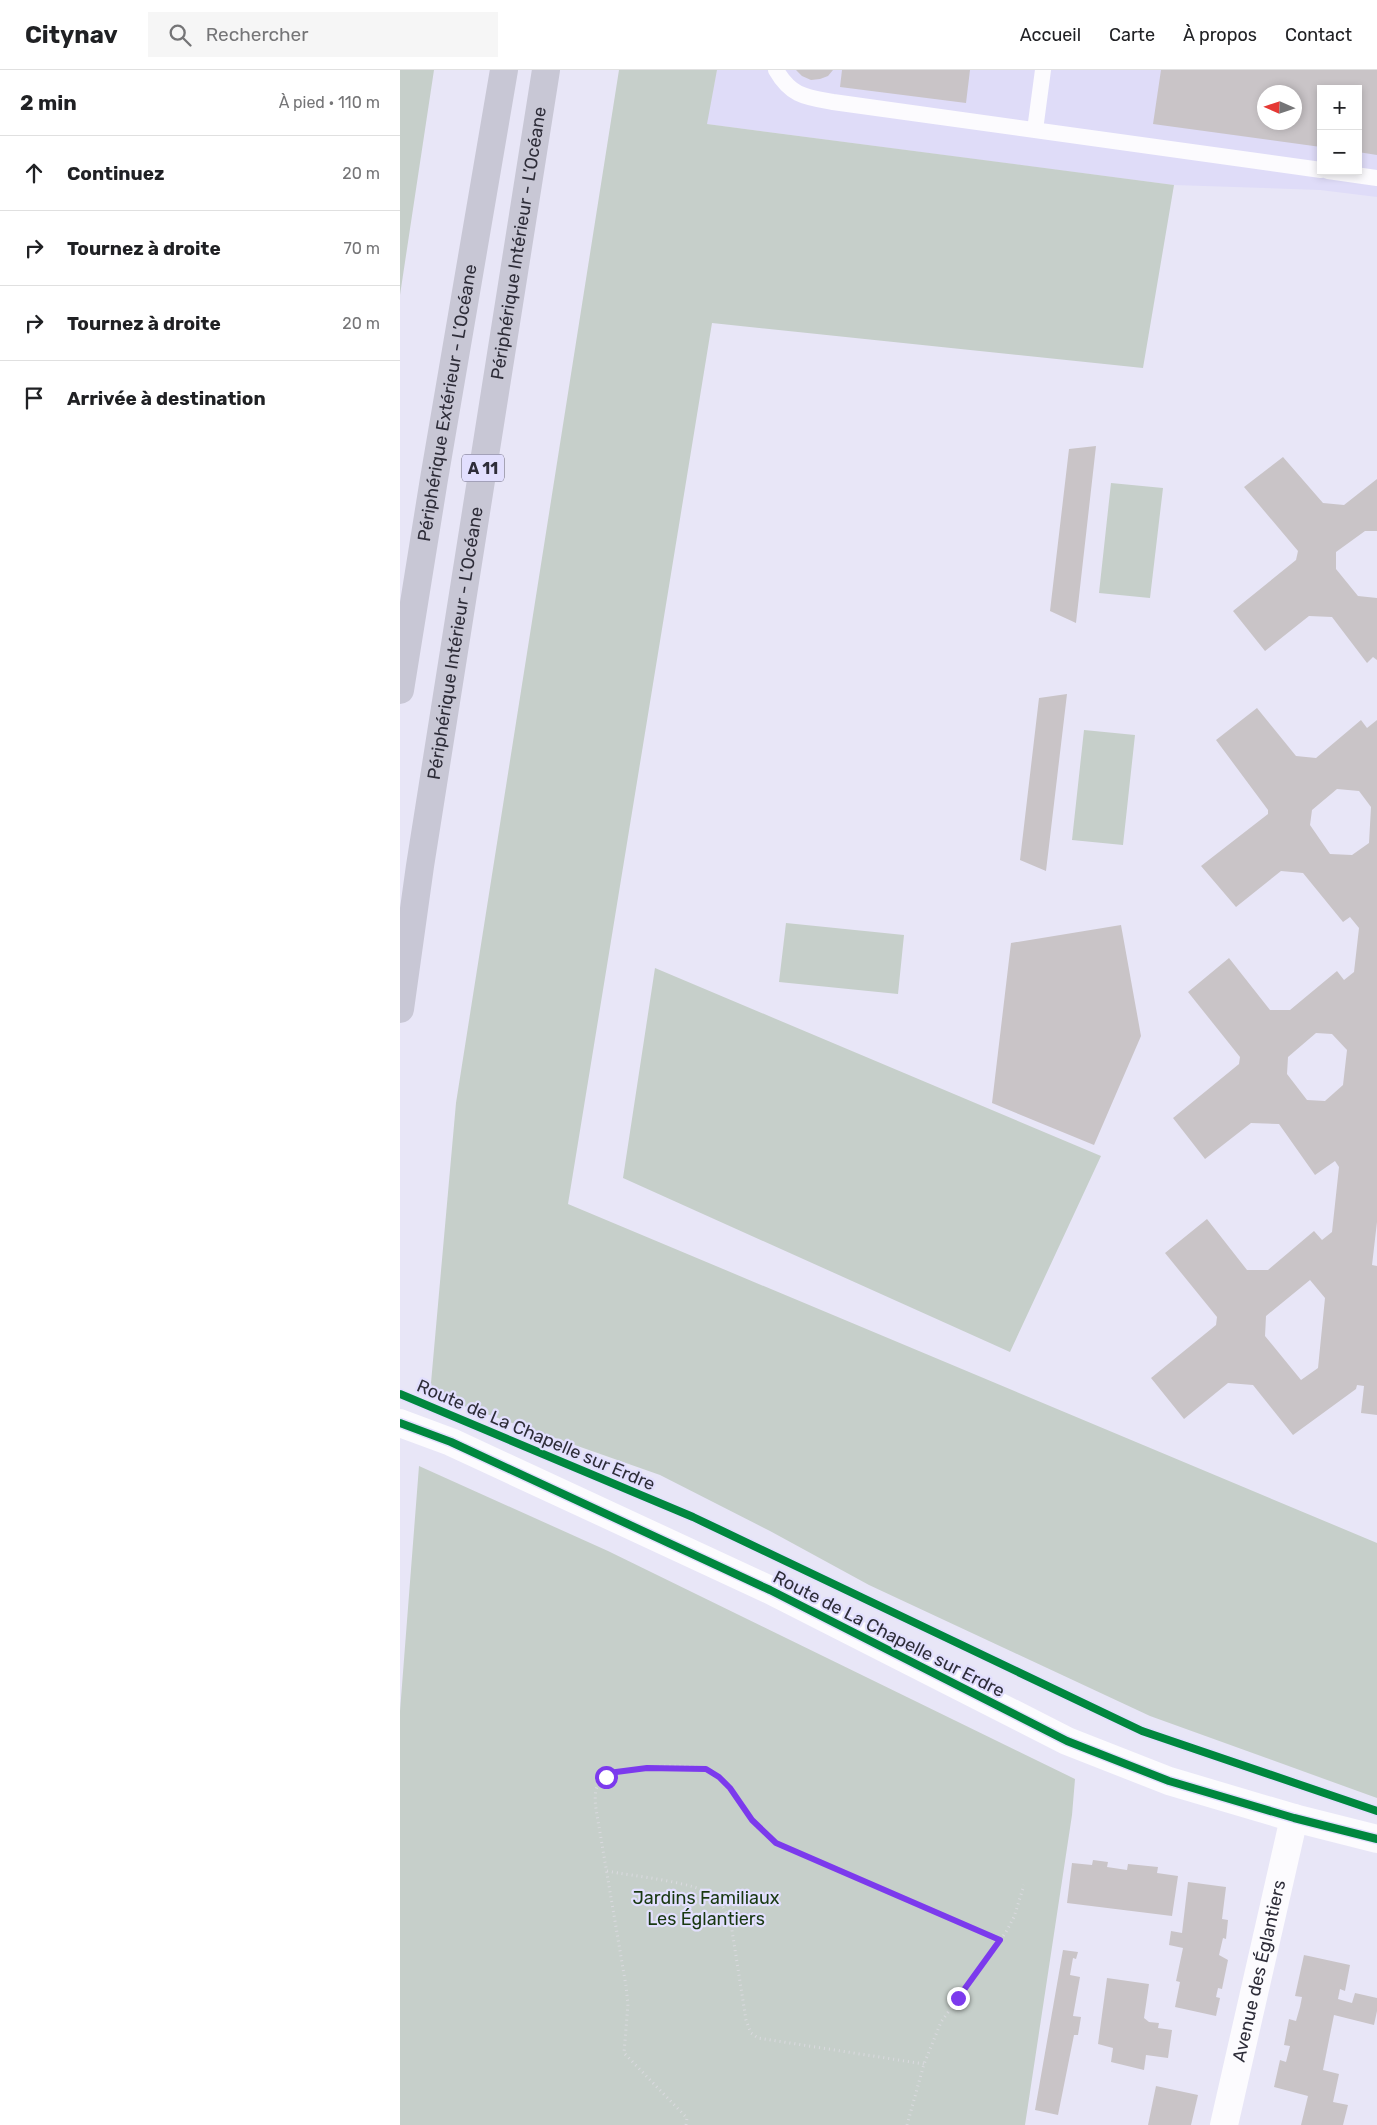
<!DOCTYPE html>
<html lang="fr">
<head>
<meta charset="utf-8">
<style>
  :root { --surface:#fff; --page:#f6f6f6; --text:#202124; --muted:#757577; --line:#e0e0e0 }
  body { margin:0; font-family:Rubik,sans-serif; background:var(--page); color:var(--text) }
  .controls { position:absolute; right:15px; top:15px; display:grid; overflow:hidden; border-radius:0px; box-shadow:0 2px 8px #0003 }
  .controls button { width:45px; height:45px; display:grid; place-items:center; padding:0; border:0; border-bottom:1px solid var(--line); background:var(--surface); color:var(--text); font:25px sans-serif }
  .compass { position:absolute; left:857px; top:15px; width:45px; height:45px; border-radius:50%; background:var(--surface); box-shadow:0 2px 8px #0003; rotate:273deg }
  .stop { position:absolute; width:15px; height:15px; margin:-11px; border:4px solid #7c3aed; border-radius:50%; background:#fff }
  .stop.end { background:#7c3aed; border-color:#fff; box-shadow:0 1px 5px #0008 }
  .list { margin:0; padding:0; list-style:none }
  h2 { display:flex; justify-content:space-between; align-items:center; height:65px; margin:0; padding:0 20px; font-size:21px }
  h2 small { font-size:16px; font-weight:400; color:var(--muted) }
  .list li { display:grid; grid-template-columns:32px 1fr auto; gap:15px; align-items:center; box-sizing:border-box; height:75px; padding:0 20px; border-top:1px solid var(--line) }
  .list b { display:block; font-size:19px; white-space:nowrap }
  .list em { font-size:16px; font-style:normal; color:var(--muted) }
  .icon { flex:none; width:28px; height:28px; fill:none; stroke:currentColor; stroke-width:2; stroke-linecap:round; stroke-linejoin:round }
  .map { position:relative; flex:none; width:977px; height:2055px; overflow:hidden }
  header { display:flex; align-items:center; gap:30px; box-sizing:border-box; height:70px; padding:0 25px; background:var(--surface); border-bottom:1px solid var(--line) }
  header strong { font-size:24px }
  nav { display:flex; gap:28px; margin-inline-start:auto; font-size:18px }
  .search { width:350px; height:45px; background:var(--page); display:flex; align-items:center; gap:12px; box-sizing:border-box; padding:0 18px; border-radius:0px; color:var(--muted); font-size:19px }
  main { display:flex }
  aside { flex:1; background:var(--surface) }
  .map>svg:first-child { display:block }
  .built { fill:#dfdcf8; fill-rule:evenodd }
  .green { fill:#c6cfca }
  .building { fill:#c9c4c7; fill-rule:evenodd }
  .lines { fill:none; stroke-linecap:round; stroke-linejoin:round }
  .path { stroke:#dadadf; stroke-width:3; stroke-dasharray:1 4; stroke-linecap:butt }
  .service { stroke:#fcfbfe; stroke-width:16 }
  .minor { stroke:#fcfbfe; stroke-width:28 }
  .tertiary { stroke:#fcfbfe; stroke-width:28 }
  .motorway { stroke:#c8c7d5; stroke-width:28 }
  .cycleway-casing { stroke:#e2dffe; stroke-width:11 }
  .cycleway { stroke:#00873e; stroke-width:8 }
  .route { stroke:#7c3aed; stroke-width:6 }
  .labels { text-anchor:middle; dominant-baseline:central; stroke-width:4.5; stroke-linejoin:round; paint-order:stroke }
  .shield { fill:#e2dffe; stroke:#646274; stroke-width:1 }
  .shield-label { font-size:16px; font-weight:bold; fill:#2e2d39 }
  .street-label { font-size:18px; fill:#2e2d39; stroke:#e2dffe }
  .park-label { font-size:18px; fill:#183810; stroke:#e2dffe }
</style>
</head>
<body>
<header>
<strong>Citynav</strong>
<div class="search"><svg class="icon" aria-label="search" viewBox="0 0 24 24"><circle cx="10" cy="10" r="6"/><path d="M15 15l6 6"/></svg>Rechercher</div>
<nav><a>Accueil</a><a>Carte</a><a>À propos</a><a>Contact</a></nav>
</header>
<main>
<aside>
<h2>2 min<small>À pied · 110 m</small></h2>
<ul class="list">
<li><svg class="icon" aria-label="ahead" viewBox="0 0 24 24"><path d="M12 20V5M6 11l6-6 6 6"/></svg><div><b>Continuez</b></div><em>20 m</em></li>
<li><svg class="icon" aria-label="right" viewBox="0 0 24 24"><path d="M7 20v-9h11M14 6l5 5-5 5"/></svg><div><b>Tournez à droite</b></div><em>70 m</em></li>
<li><svg class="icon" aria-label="right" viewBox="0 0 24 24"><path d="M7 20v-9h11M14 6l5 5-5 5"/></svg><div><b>Tournez à droite</b></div><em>20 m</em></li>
<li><svg class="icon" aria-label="arrive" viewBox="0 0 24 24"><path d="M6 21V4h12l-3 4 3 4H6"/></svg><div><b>Arrivée à destination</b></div></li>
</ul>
</aside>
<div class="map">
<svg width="977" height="2055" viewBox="0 0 977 2055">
  <rect width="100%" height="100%" fill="#e8e6f7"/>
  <path class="built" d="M 317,0 L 977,0 L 977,127 L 920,120 L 774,115 L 306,54 ZM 921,19 L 958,19 L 958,101 L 921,101 ZM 864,22 L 894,22 L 894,52 L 864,52 Z"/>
  <path class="green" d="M 0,0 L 34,0 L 0,225 Z
    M 219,0 L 317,0 L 307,54 L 774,115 L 743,298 L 312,253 L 168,1134 L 977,1473 L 977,1728 L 750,1646 L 469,1515 L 370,1461 L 260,1405 L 30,1324 L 56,1033 Z
    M 711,413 L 763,418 L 750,528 L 699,523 Z
    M 684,660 L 735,665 L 723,775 L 672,770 Z
    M 386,853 L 504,865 L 498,924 L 379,912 Z
    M 255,898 L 701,1086 L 610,1282 L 223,1108 Z
    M 19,1396 L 208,1481 L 675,1709 L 672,1745 L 625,2055 L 0,2055 L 0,1641 Z"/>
  <path class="building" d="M 396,0 L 433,0 L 428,6 L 420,9 L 411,10 L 402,6 Z
    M 442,0 L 570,0 L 566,33 L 440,17 Z
    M 761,0 L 977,0 L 977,85 L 958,82 L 958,19 L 921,19 L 921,77 L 753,54 ZM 864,22 L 894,22 L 894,52 L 864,52 Z
    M 696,376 L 676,553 L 650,541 L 669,379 Z
    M 883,387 L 923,433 L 944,435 L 977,409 L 977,461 L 965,461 L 936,482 L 936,499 L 958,526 L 977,528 L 977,590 L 973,587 L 967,593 L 932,547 L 909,546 L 865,581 L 833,541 L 896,490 L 898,481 L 844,417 Z
    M 667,624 L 646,801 L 620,790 L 639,628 Z
    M 857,638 L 896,686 L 916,688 L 961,650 L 967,658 L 977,650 L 977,1152 L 972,1195 L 977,1196 L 977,1345 L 961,1343 L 964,1316 L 957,1315 L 956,1319 L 893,1365 L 853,1315 L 828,1313 L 784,1349 L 751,1308 L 816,1255 L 817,1247 L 765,1183 L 807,1149 L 847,1200 L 868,1200 L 914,1161 L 922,1170 L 932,1162 L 939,1097 L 935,1091 L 915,1105 L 879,1054 L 851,1053 L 805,1089 L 773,1048 L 839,994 L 840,987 L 788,922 L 829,888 L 870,940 L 890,940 L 937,901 L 944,910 L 954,902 L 959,858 L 950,847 L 943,852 L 903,803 L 881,801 L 836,837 L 801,796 L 868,744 L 868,740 L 816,670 ZM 937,719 L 959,721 L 971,737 L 969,773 L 952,785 L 930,784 L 910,755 L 912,740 ZM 916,963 L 932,964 L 947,980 L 943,1015 L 925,1031 L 907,1030 L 887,1004 L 888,987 ZM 910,1210 L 925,1228 L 918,1298 L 901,1310 L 865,1266 L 866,1246 Z
    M 721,855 L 741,966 L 694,1075 L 592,1033 L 611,873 Z
    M 693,1790 L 708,1792 L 707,1797 L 727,1800 L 728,1794 L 758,1797 L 757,1803 L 778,1806 L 772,1846 L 667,1833 L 672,1793 L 692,1795 Z
    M 788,1812 L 826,1817 L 822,1849 L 828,1850 L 826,1869 L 823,1868 L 819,1885 L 828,1890 L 822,1919 L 818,1918 L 816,1927 L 820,1928 L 816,1946 L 775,1937 L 780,1912 L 776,1911 L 783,1878 L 769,1875 L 771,1861 L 782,1863 Z
    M 663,1880 L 678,1882 L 676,1889 L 673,1888 L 670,1905 L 680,1907 L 673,1946 L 681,1947 L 678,1965 L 674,1965 L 658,2045 L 635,2040 Z
    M 904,1885 L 950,1895 L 945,1921 L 940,1919 L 938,1929 L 952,1933 L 955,1923 L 977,1928 L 977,1941 L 974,1955 L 934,1945 L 923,2000 L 939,2004 L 933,2032 L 948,2035 L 943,2055 L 901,2055 L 908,2026 L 874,2017 L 880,1990 L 886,1992 L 890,1976 L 884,1975 L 889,1949 L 896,1951 L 900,1937 L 902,1927 L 895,1926 Z
    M 707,1908 L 749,1914 L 744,1948 L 749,1952 L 759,1953 L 758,1958 L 772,1960 L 768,1988 L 746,1985 L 744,2000 L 711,1992 L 713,1978 L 698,1974 Z
    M 756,2016 L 798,2025 L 791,2055 L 748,2055 Z"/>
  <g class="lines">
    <path class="path" d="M 207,1801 C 231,1806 299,1812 315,1827 C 323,1834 327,1845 331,1854 L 346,1950 L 351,1963 L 358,1968 L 524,1994
      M 286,2055 L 287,2048 L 224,1983 L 228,1934 L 226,1916 L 196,1739 C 195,1731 194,1720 199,1713 C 212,1695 286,1693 306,1699 C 310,1700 316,1704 319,1707 C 333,1718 342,1734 352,1749 C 358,1758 367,1766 376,1773 L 600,1870
      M 507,2055 L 524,1994 L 541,1952 L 606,1862 L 614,1847 L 624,1815"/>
    <path class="service" d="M 376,0 C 391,26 405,27 433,32 L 921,100
      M 635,60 L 643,0
      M 928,101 L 977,108"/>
    <path class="minor" id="s1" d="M 824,2055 L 894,1748"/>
    <path class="tertiary" d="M 0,1353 L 51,1372 L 370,1520 L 667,1671 L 769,1711 L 894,1748 L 977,1769"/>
    <g class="motorway">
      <path id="s2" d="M 0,620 L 34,409 L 104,0"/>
      <path id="s3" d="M 0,939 L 20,796 L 146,0"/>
    </g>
    <g class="cycleway-casing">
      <path id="cycleway" d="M 0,1324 L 293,1447 L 742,1661 L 977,1741
        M 0,1353 L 51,1372 L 370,1520 L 667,1671 L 769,1711 L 894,1748 L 977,1769"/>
    </g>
    <use href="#cycleway" class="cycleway"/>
  </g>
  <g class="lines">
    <path class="route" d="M 206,1707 L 216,1702 L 247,1698 L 306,1699 L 319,1707 L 330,1718 L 352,1750 L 376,1773 L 600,1870 L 558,1928"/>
  </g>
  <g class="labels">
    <rect class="shield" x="62" y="384.5" width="42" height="27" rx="4"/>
    <g class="shield-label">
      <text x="83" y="398">A 11</text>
    </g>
    <g class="street-label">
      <text stroke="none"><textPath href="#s3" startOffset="775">Périphérique Intérieur - L’Océane</textPath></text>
      <text stroke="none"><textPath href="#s2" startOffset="291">Périphérique Extérieur - L’Océane</textPath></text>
      <text stroke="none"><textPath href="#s3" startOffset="370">Périphérique Intérieur - L’Océane</textPath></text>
      <text transform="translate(136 1365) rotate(23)">Route de La Chapelle sur Erdre</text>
      <text transform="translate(489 1564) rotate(27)">Route de La Chapelle sur Erdre</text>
      <text stroke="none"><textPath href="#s1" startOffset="158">Avenue des Églantiers</textPath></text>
    </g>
    <g class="park-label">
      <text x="306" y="1828">Jardins Familiaux<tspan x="306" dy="21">Les Églantiers</tspan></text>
    </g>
  </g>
</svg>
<div class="controls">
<button>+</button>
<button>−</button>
</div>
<svg class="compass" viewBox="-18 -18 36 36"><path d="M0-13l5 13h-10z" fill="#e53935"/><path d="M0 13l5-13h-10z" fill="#757577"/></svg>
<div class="stop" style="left:206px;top:1707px"></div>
<div class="stop end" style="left:558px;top:1928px"></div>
</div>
</main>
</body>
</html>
